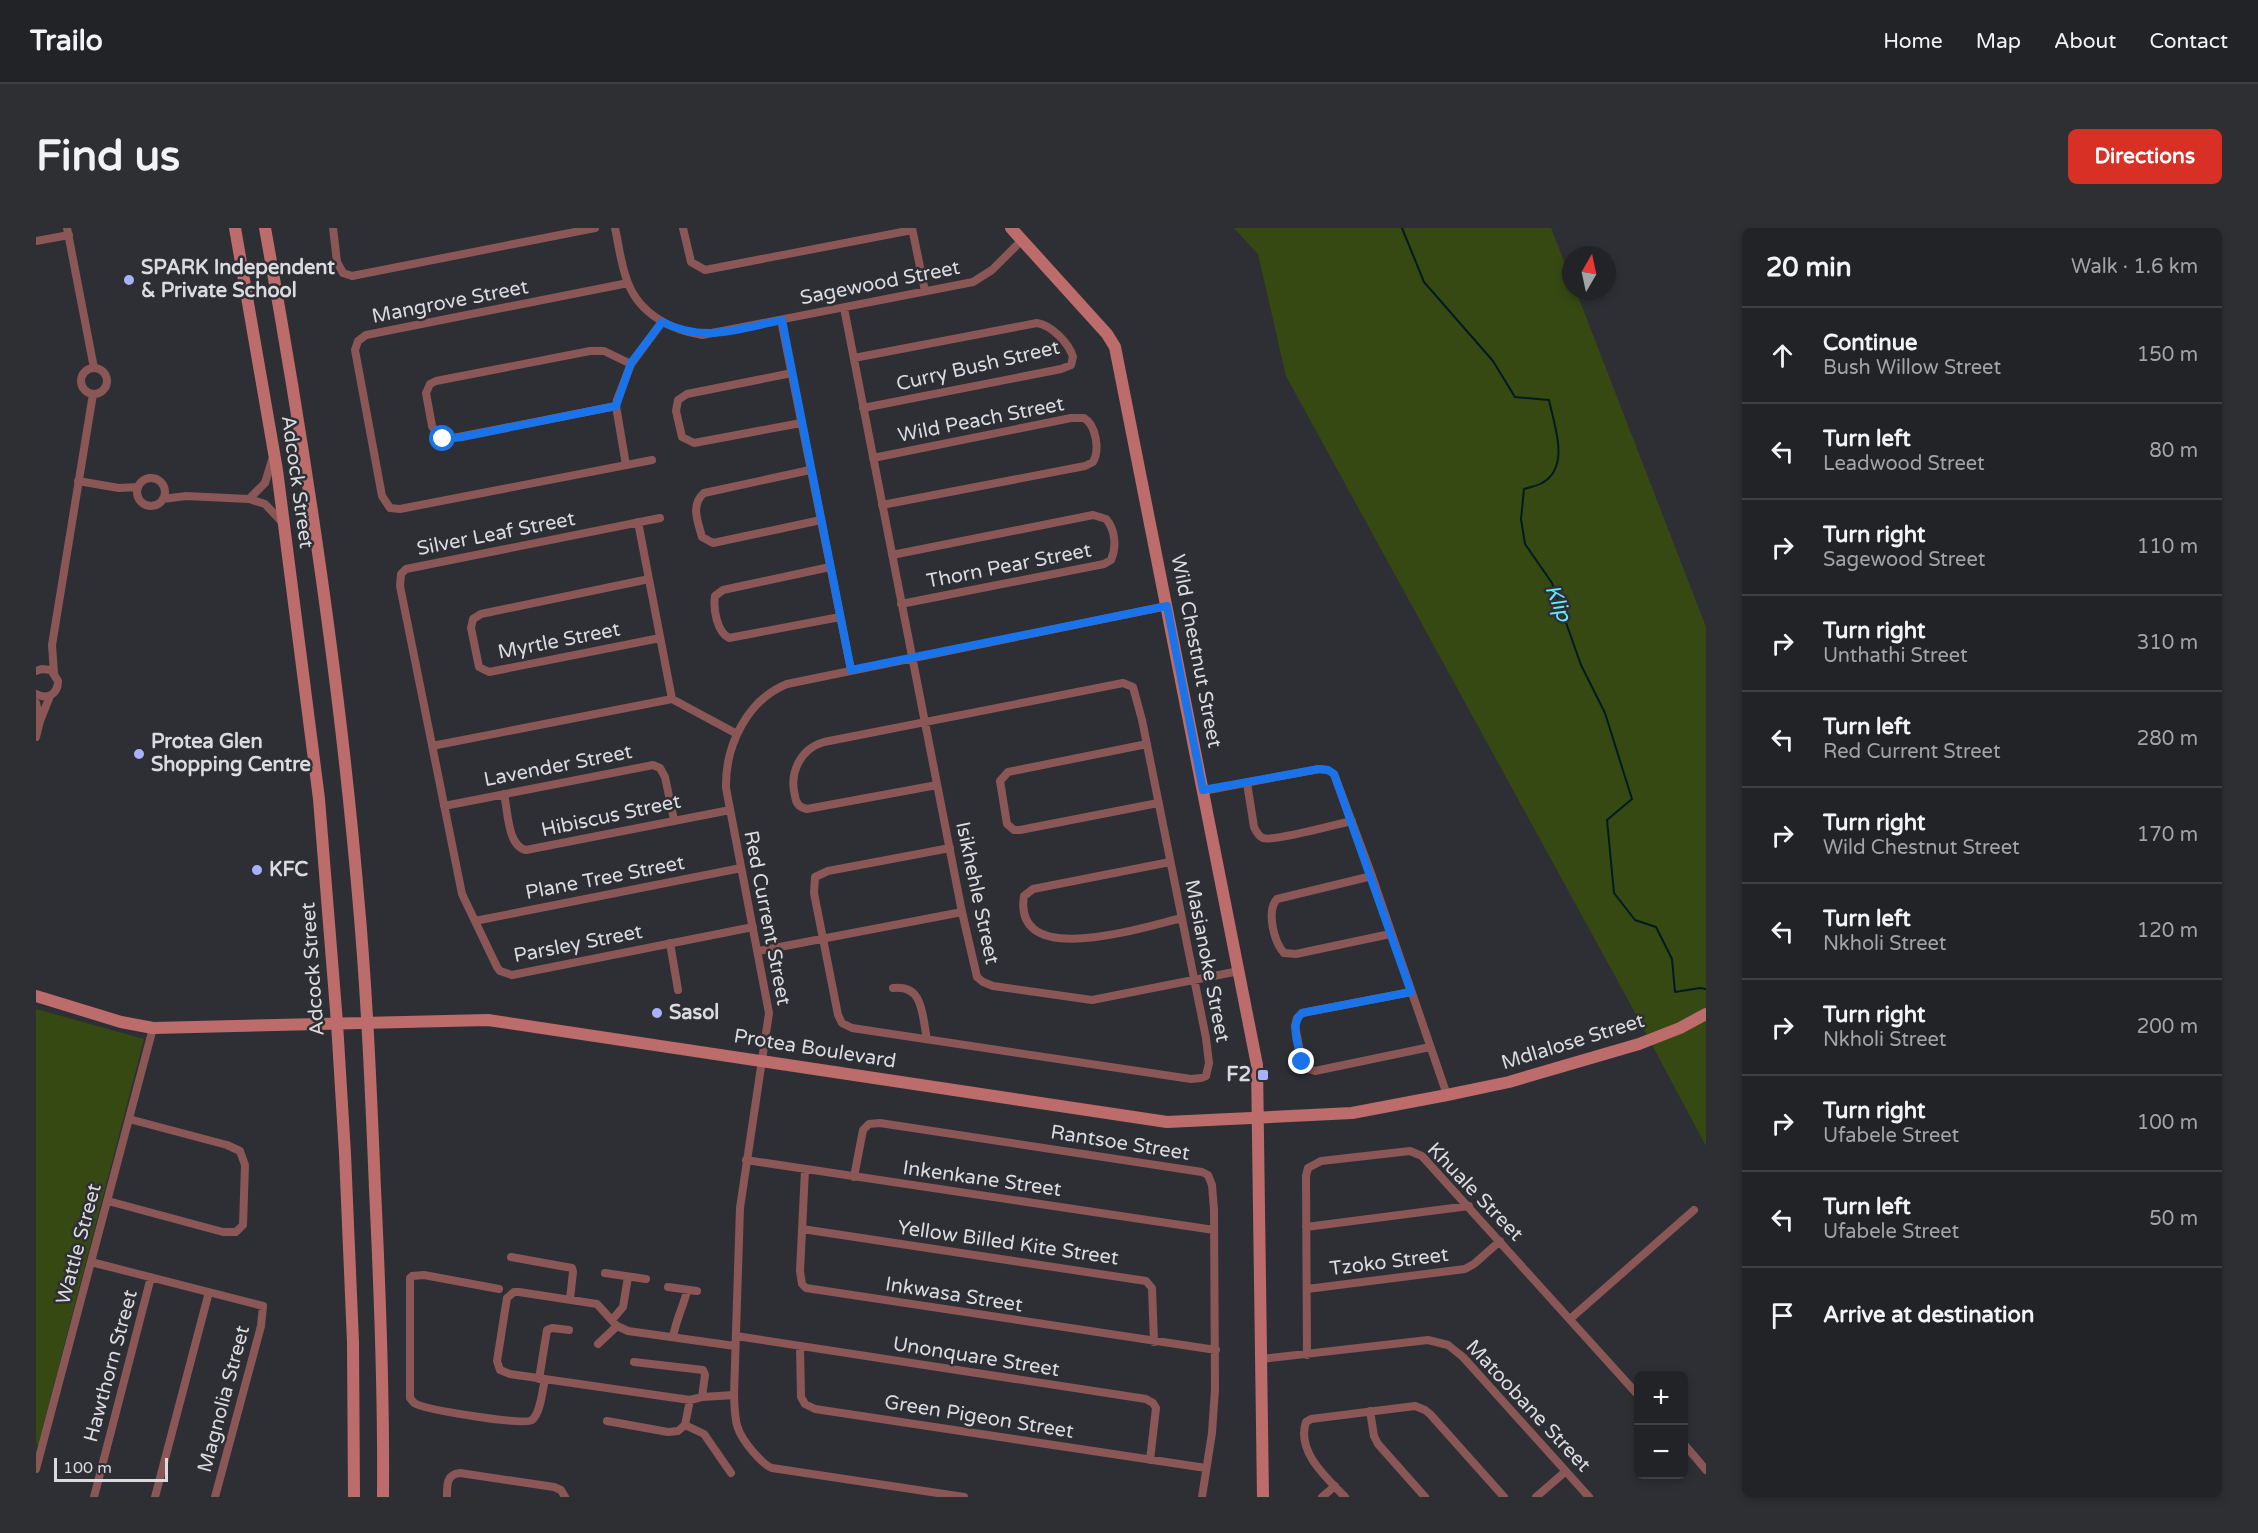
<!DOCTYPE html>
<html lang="en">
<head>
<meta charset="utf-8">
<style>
  :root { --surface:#222327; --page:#2e2f33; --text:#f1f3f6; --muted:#a2a4a7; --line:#3f4044; --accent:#d93025 }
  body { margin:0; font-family:"Varela Round",sans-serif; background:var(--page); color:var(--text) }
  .controls { position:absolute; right:18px; bottom:18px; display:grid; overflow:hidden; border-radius:9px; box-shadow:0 3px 9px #0003 }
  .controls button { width:54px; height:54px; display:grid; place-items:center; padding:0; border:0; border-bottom:2px solid var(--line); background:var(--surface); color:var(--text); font:30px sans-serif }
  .compass { position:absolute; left:1526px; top:18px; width:54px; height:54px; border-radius:50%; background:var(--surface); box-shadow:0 3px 9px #0003; rotate:9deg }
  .scale { position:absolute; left:18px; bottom:15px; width:114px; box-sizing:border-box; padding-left:6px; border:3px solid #dbdbdf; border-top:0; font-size:16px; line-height:21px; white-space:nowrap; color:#dbdbdf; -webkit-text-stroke:4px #2e2f34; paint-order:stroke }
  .stop { position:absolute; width:18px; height:18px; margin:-14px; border:4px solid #1a73e8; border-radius:50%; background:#fff }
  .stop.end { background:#1a73e8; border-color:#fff; box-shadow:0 2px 6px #0008 }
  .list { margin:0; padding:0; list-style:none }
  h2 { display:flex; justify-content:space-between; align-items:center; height:78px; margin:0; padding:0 24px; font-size:26px }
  h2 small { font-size:20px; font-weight:400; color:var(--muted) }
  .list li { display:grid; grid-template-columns:39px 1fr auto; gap:18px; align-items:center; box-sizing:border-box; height:96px; padding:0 24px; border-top:2px solid var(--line) }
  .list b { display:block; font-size:22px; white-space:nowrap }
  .list p { margin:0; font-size:20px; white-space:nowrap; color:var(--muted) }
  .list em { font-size:20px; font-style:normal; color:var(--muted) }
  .icon { flex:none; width:33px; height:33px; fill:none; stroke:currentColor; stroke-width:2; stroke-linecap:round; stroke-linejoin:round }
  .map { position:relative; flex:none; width:1670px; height:1269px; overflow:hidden; border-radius:9px }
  header { display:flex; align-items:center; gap:36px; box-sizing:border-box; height:84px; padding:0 30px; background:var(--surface); border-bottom:2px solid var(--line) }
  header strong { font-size:28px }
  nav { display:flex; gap:33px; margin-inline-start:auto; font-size:21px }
  .intro { display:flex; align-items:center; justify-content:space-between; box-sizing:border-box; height:144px; padding:0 36px }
  h1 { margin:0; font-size:42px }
  .button { padding:15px 27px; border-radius:9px; background:var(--accent); color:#fff; font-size:21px; font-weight:700 }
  main { display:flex; gap:36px; padding:0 36px }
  aside { flex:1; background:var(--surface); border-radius:9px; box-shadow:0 3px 9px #0003 }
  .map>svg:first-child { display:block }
  .green { fill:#364912 }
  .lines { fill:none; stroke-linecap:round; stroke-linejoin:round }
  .stream { stroke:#001c20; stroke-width:2 }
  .street { stroke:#8a5756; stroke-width:8 }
  .secondary { stroke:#bc6c6b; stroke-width:12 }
  .route { stroke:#1a73e8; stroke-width:8 }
  .poi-dot { fill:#a7b1fc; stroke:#2e2f34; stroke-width:2 }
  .labels { text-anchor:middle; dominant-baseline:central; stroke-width:5; stroke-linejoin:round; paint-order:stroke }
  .poi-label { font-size:20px; font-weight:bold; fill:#dbdbdf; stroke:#2e2f34; text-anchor:start }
  .street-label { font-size:20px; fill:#dbdbdf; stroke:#2e2f34 }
  .water-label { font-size:21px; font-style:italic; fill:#60e8fc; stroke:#2e2f34 }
</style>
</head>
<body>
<header>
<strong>Trailo</strong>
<nav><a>Home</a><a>Map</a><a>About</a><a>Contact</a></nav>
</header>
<div class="intro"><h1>Find us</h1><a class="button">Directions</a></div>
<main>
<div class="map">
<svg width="1670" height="1269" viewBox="0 0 1670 1269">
  <rect width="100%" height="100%" fill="#2e2f34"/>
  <path class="green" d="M 1198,0 L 1515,0 L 1535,51 L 1535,63 L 1540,63 L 1670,399 L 1670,918 L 1590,768 L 1250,148 L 1222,26 Z
    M 0,781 L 108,811 L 2,1218 L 0,1214 Z"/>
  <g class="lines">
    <path class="stream" d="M 1366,0 L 1388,54 L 1457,133 L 1479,169 L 1513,172 C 1518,197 1535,239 1506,255 C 1501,258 1494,259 1488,261 L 1485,291 L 1489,316 L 1516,355 L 1545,437 L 1569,485 L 1596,571 L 1571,592 L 1578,665 L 1599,692 L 1620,699 L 1636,731 L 1639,764 L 1664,760 L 1670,761"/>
    <path class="street" d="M 31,0 L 58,140
      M 297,0 L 301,34 L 307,45 L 316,48 L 559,0
      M 579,0 C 583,18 585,38 592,55 C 604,86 635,102 666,107 L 937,54 L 956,42 L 986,12
      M 647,0 L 655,34 L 669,42 L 876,2
      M 876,0 L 889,63
      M 0,13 L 33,7
      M 592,55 L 330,107 L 322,113 L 319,122 L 346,268 L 354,280 L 364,281 L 616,232
      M 808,80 L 926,684 L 941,749 L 947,754 L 957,758 L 1056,772 L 1203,743
      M 745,92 L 815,442
      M 818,130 L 1001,95 C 1015,97 1033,115 1037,129 L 1035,137 L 1025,141 L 827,180
      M45 153a13 13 0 1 1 26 0a13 13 0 1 1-26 0Z
      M 756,145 L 651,166 L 642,172 L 640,183 L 646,209 L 658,215 L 765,195
      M 580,178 L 412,211 L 403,209 L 396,198 L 390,165 L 394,156 L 400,153 L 554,123 L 568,123 L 595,136
      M 837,230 L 1035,190 L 1048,190 C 1060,197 1064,222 1057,234 L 1049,238 L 846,277
      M 590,237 L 580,178 L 581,172 L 595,136 L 626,94
      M 774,242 L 668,265 C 654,277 662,294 666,309 L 677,315 L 785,292
      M101 264a14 14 0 1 1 28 0a14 14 0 1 1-28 0Z
      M 42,253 L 83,260 L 102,259
      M 127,271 L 150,268 L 213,271 L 229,276 L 246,294
      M 213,271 L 229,255 L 236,232
      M 624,290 L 370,341 L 365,346 L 364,358 L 426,666 L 461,739 L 464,743 L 476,747 L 717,699
      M 602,294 L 636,471
      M 856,327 L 1057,287 L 1070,291 C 1079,301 1081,319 1075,332 L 1068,336 L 865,376
      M 794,339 L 687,362 L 679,368 C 677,381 681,404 693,410 L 804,389
      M 613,351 L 445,386 L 437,391 L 435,400 L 443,439 L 453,444 L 624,410
      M 0,443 L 6,441 L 15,442 L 22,453 C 22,466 12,472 0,466
      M 18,445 L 16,417 L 57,166
      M 0,475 L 4,492
      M 0,509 L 4,493 L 14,468
      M 1111,516 L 972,544 L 964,553 L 971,596 L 978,602 L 984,602 L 1122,575
      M 396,518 L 636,471 L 701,506
      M 1211,555 L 1218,599 C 1220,603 1222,608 1227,610 C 1237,614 1301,596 1316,593
      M 901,557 L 771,581 C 763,579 760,576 759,568 C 753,545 764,521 788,514 L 1087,455 L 1097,459 L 1106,492 L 1170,810 L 1173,835 L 1170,848 L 1165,850 L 1155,851 L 816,800 L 806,795 L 802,787 L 778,665 L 779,649 L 792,643 L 914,620
      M 1167,563 L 1283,541 L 1292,542 L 1298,546 L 1336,648 L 1411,867
      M 468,566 C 472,582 471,618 490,622 L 694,582
      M 408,578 L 617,537 L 624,540 L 629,549 L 638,592
      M 1134,634 L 997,661 L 988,668 C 976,743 1110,698 1146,690
      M 1336,648 L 1241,671 C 1230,683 1238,714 1248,725 L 1260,726 L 1354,706
      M 439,693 L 705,640
      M 634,715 L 642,762
      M 723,723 L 926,684
      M 857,760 C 888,756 886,788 891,811
      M 1375,764 L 1266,785 L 1261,790 L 1259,798 L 1266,834 L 1270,840 L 1279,843 L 1394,819
      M 710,932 L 1178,1002
      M 769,942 L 764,1043 L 766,1056 L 770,1060 L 1180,1122
      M 818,949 L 827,902 L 833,896 L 844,895 L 1166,944 L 1172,947 L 1176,957 L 1178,982 L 1179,1161 L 1176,1205 L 1166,1269
      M 72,973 L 187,1004 L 200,1004 L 207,997 L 209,937 L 204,923 L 191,917 L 93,891
      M 1270,999 L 1433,978
      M 766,1001 L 1110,1053 L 1116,1060 L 1118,1114
      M 475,1029 L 536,1040 L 537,1044 L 534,1071
      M 55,1034 L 227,1078 L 225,1098 L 179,1269
      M 569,1045 L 610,1051
      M 632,1059 L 661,1063
      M 463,1061 L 388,1047 L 376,1048 L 374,1050 L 374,1170 C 377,1173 376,1174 380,1176 C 392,1182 489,1198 496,1192 C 505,1185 506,1162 509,1152
      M 1271,1061 L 1429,1041 L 1438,1036 L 1464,1013
      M 1534,1091 L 1658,982
      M 576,1092 L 587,1079 L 592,1049
      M 700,1108 L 1110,1171 L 1117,1175 L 1120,1180 L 1114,1232
      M 637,1109 C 640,1092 647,1079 651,1063
      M 562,1116 L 581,1098
      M 764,1118 L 765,1169 L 769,1176 L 779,1181 L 1170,1240
      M 1271,1127 L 1270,948 L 1272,940 L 1285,933 L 1374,923 L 1386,928 L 1602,1167
      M 1225,1131 L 1392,1112 L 1412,1117 L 1427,1129 L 1553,1269
      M 598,1134 L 667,1142 L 669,1147 L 666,1169
      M 503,1151 L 511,1102 L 516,1100 L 533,1102
      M 698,1167 L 666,1169 L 654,1172 L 474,1146 L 464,1142 L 461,1133 L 471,1070 L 478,1064 L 483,1064 L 561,1076 L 581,1098 L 592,1103 L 699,1118
      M 1334,1183 L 1338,1208 L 1342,1216 L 1389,1269
      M 571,1193 L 632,1204 L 642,1203 L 649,1197 L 654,1172
      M 649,1197 L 668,1206 L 695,1245
      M 1648,1216 L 1670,1242
      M 0,1241 L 117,800
      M 58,1269 L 115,1049
      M 119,1269 L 173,1064
      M 411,1269 C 411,1258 410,1246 424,1245 L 518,1259 L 525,1262 L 529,1269
      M 928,1269 L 736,1240 C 728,1237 724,1231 718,1225 C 699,1203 699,1195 698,1167 L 704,980 L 733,785 L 690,560 C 689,518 711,472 751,456 L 1131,378
      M 1286,1269 L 1299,1258
      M 1309,1269 C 1291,1250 1260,1224 1270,1194 L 1275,1191 L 1379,1178 L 1389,1182 L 1394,1186 L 1468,1269
      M 1500,1269 L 1530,1243"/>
    <path class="secondary" d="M 199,0 L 241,242 L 283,571 L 301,795 L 309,926 L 317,1114 L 318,1269
      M 229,0 C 269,221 303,443 322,667 C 331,765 335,863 339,961 C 344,1064 348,1166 347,1269
      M 975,0 L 1071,106 L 1079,119 L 1221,837 L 1227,1269
      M 0,768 L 85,794 L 117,800 L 452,792 L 1131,894 L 1316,885 L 1411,867 L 1473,854 L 1603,816 L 1644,800 L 1670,786"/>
  </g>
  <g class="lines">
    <path class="route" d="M 407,211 L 426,209 L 580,178 L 595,135 L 626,94 C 669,115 701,101 746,92 L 815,442 L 1131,378 L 1167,562 L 1283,541 L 1292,542 L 1298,546 L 1375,764 L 1266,785 C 1253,796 1263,819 1266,834"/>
  </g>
  <g class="poi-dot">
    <circle cx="93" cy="52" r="6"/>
    <circle cx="103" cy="526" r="6"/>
    <circle cx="221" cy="642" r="6"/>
    <circle cx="621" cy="785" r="6"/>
    <rect x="1221" y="841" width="12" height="12" rx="3"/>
  </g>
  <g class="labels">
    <g class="poi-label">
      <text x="105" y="40">SPARK Independent<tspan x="105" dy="23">&amp; Private School</tspan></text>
      <text x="115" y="514">Protea Glen<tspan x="115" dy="23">Shopping Centre</tspan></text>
      <text x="233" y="642">KFC</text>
      <text x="633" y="785">Sasol</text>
      <text x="1215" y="847" text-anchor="end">F2</text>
    </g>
    <g class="street-label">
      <text transform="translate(844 55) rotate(-11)">Sagewood Street</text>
      <text transform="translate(414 74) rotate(-11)">Mangrove Street</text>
      <text transform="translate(942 138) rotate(-13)">Curry Bush Street</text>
      <text transform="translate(945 192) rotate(-11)">Wild Peach Street</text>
      <text transform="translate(261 254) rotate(82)">Adcock Street</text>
      <text transform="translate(460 306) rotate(-11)">Silver Leaf Street</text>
      <text transform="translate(973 338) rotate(-11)">Thorn Pear Street</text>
      <text transform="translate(523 413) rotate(-11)">Myrtle Street</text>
      <text transform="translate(1160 423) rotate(79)">Wild Chestnut Street</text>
      <text transform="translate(522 538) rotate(-11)">Lavender Street</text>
      <text transform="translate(575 588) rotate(-12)">Hibiscus Street</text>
      <text transform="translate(569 650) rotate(-11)">Plane Tree Street</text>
      <text transform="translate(941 665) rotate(78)">Isikhehle Street</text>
      <text transform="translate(731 690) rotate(79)">Red Current Street</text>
      <text transform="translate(542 716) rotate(-11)">Parsley Street</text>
      <text transform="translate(1171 733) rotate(79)">Masianoke Street</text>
      <text transform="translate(277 741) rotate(-94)">Adcock Street</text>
      <text transform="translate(1537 814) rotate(-17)">Mdlalose Street</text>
      <text transform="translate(779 821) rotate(9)">Protea Boulevard</text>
      <text transform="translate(1084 915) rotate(9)">Rantsoe Street</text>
      <text transform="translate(946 951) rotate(8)">Inkenkane Street</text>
      <text transform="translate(1439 964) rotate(46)">Khuale Street</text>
      <text transform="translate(972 1015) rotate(8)">Yellow Billed Kite Street</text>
      <text transform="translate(43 1016) rotate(-75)">Wattle Street</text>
      <text transform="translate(1353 1034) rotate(-7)">Tzoko Street</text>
      <text transform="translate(918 1067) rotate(9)">Inkwasa Street</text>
      <text transform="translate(940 1129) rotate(9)">Unonquare Street</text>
      <text transform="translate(75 1138) rotate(-75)">Hawthorn Street</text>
      <text transform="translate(188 1171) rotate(-75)">Magnolia Street</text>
      <text transform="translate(1492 1178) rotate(47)">Matoobane Street</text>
      <text transform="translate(943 1189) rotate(9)">Green Pigeon Street</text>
    </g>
    <g class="water-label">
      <text transform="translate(1522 375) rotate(68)">Klip</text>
    </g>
  </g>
</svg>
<div class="controls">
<button>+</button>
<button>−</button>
</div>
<svg class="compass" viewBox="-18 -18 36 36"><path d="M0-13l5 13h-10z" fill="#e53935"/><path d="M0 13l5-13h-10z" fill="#a2a4a7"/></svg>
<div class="scale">100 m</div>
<div class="stop" style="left:407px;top:211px"></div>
<div class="stop end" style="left:1266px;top:834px"></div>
</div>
<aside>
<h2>20 min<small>Walk · 1.6 km</small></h2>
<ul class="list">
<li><svg class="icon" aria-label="ahead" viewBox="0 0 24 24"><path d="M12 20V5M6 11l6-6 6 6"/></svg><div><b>Continue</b><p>Bush Willow Street</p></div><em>150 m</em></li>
<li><svg class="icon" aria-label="left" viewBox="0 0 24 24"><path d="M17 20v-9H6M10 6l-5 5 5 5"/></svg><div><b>Turn left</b><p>Leadwood Street</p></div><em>80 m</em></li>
<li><svg class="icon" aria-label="right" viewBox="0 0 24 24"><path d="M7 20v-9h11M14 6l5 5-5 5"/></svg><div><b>Turn right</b><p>Sagewood Street</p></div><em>110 m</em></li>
<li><svg class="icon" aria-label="right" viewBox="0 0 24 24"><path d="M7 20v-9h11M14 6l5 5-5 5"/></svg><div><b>Turn right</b><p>Unthathi Street</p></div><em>310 m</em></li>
<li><svg class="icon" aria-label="left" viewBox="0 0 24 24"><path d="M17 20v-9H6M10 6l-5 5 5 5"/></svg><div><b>Turn left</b><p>Red Current Street</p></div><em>280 m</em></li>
<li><svg class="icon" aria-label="right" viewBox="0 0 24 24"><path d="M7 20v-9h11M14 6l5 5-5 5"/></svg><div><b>Turn right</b><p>Wild Chestnut Street</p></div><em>170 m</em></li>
<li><svg class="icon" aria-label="left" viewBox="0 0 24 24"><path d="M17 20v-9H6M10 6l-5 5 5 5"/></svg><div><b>Turn left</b><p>Nkholi Street</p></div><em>120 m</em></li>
<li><svg class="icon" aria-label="right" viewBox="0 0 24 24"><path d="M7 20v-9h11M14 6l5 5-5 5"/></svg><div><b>Turn right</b><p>Nkholi Street</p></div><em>200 m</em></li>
<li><svg class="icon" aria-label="right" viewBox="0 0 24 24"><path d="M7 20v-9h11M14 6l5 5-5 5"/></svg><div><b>Turn right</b><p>Ufabele Street</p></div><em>100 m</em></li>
<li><svg class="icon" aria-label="left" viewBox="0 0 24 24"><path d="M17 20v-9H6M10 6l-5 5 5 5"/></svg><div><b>Turn left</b><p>Ufabele Street</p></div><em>50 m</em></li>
<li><svg class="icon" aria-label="arrive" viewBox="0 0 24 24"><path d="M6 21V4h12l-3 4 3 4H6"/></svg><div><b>Arrive at destination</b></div></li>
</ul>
</aside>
</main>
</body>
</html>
